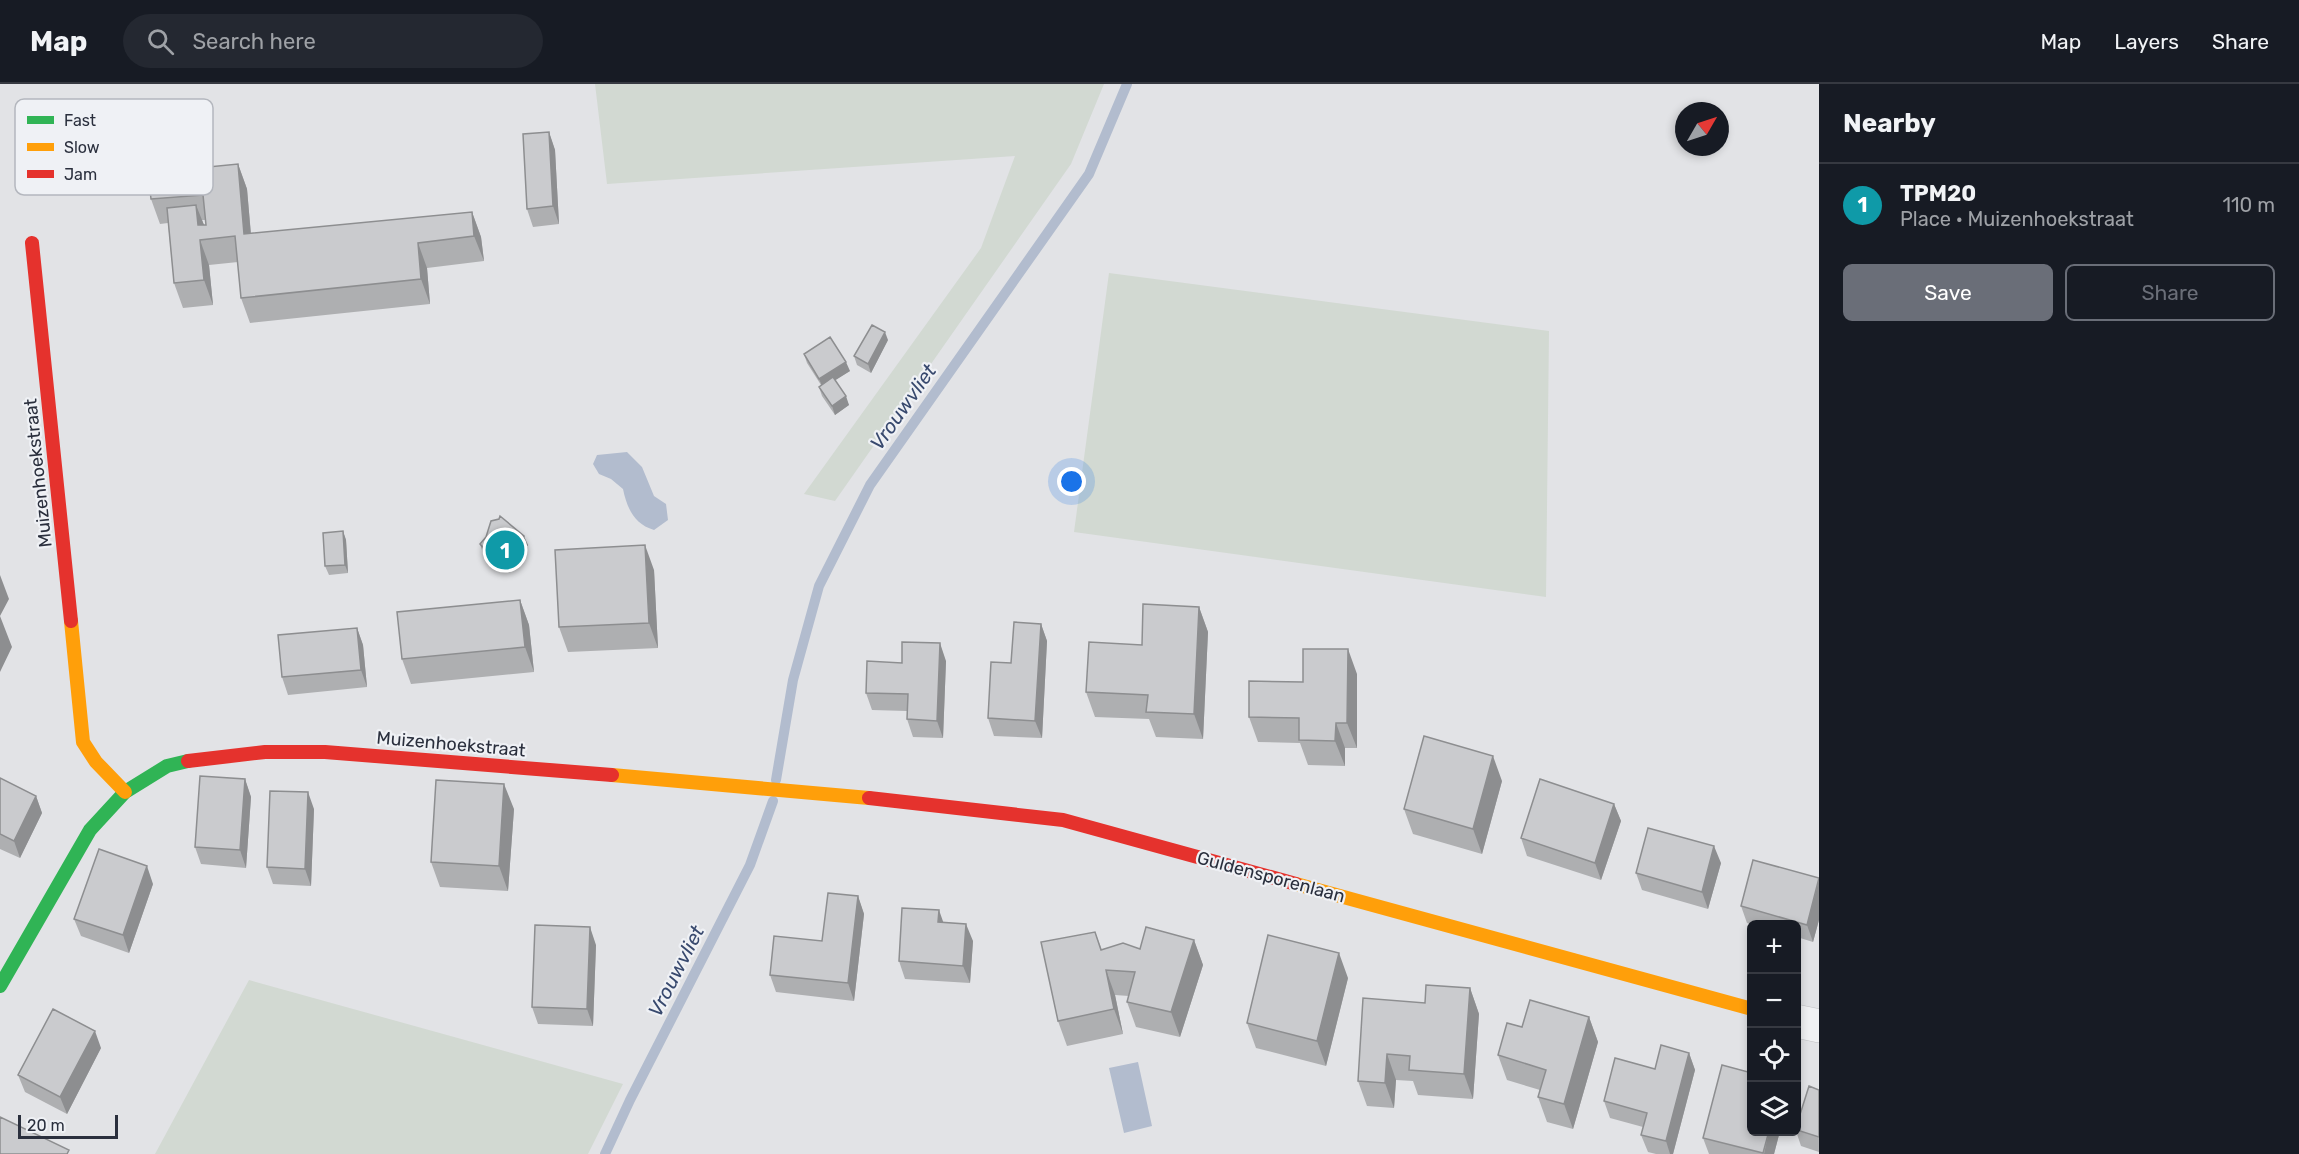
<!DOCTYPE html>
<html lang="en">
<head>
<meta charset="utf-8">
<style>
  :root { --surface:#171b24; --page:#242831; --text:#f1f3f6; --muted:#9ea1a6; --line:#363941; --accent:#6a6e78 }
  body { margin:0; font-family:Rubik,sans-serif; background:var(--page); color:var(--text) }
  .controls { position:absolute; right:18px; bottom:18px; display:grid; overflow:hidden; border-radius:9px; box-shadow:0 3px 9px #0003 }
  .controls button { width:54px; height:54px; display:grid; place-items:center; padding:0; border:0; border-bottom:2px solid var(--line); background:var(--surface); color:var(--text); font:30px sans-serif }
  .compass { position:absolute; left:1675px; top:18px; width:54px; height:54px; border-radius:50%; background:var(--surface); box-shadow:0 3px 9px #0003; rotate:51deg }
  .scale { position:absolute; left:18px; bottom:15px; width:100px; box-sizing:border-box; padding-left:6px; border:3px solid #2a2f3d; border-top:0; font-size:16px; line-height:21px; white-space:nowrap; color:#2a2f3d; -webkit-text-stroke:4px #eff1f5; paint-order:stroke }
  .you { position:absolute; left:1072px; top:398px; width:21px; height:21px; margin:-15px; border:4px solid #fff; border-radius:50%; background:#1a73e8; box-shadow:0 0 0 9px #1a73e833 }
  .badge { display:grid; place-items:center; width:39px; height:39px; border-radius:50%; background:var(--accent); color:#fff; font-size:20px; font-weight:700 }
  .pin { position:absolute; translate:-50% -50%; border:3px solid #fff; box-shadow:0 2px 6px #0006 }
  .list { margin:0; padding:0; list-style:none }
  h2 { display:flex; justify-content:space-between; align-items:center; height:78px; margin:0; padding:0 24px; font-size:26px }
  h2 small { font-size:20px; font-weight:400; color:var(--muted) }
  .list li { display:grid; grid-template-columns:39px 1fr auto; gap:18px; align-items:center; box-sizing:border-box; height:84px; padding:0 24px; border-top:2px solid var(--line) }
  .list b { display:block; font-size:22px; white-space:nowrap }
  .list p { margin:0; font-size:20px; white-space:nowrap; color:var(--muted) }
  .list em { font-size:20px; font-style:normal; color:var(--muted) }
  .actions { display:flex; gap:12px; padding:18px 24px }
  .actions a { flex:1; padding:14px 0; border:2px solid var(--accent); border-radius:9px; text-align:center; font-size:21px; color:var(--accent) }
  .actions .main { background:var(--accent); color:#fff }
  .icon { flex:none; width:33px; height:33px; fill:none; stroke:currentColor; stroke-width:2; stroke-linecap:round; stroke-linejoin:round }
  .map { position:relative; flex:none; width:1819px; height:1070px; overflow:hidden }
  header { display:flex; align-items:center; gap:36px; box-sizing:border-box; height:84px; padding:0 30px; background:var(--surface); border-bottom:2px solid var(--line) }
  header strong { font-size:28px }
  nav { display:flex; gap:33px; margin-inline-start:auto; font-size:21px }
  .search { width:420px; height:54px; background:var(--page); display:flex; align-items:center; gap:15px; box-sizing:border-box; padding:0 21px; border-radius:33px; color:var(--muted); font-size:22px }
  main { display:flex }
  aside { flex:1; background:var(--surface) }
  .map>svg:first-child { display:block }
  .green { fill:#d2d9d2 }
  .water { fill:#b2bcce }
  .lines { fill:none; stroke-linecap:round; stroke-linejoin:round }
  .stream { stroke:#b2bcce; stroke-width:10 }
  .street-casing { stroke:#c0c1c4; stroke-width:34 }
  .street { stroke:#f0f1f3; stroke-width:33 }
  .fast { stroke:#30b455; stroke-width:14 }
  .slow { stroke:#ff9f0a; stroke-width:14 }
  .jam { stroke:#e5322d; stroke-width:14 }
  .wall { fill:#aeafb1; fill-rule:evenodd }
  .shaded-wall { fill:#8d8e90 }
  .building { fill:#cacbce; stroke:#8d8e90; stroke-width:1.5 }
  .labels { text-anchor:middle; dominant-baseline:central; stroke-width:4.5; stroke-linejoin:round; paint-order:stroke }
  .street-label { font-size:18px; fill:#2a2f3d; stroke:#eff1f5 }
  .water-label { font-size:20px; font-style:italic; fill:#38496e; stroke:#eff1f5 }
  .key { fill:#eff1f5; stroke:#b4b7be; stroke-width:1.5 }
  .key-label { font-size:16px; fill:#2a2f3d }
</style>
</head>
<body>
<header>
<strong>Map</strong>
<div class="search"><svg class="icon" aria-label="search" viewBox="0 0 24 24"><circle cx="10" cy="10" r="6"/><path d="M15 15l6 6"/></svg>Search here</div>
<nav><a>Map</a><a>Layers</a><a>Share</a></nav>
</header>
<main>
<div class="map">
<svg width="1819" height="1070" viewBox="0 0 1819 1070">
  <rect width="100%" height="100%" fill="#e2e3e6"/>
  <path class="green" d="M 595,0 L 1104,0 L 1071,80 L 835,417 L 804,410 L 981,164 L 1015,72 L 607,100 Z
    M 1109,189 L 1549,247 L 1546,513 L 1074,448 Z
    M 249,896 L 623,1000 L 588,1070 L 155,1070 Z"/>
  <path class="water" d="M 627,368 L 642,383 L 654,412 L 666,420 L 668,436 L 654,446 C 634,440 627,424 623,405 L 611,395 L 599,390 L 593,380 L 597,371 Z
    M 1138,978 L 1152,1042 L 1124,1049 L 1109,984 Z"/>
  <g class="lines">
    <path class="stream" d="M 776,696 L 793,596 L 819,502 L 870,401 L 1089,90 L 1127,0
      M 605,1070 L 630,1016 L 750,781 L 773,717"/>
    <g class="street-casing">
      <path id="street" d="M 1796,937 L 1819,942"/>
    </g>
    <use href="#street" class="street"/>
    <path class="fast" d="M 0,902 L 90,746 L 125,708 L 167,682 L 188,677"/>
    <path class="slow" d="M 71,537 L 83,658 L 96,678 L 125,708
      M 612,691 L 869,714
      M 1296,800 L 1752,925"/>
    <path class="jam" d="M 32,159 L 71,537
      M 188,677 L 265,668 L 325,668 L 612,691
      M 869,714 L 1063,736 L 1296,800"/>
  </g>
  <path class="wall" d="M 549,48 L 555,66 L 559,140 L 533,143 L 527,125 Z
    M 238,80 L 247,105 L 251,150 L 472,128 L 481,153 L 484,177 L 427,184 L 430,220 L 250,239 L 241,214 L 238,178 L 209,181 L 213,221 L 183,224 L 174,199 L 168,139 L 160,140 L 151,115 ZM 202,136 L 206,136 L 206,141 L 204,141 Z
    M 888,256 L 871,289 L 857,281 L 854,272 Z
    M 804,270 L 850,287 L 835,296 L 849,321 L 835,331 L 822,312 L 819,303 L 821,301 L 807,279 Z
    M 343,447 L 346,456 L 348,489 L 329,491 L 325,482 Z
    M 480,460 L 528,461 L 501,488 L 483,469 Z
    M 654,486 L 658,564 L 568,568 L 559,543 Z
    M 520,516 L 529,541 L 534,588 L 411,600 L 402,575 Z
    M 1199,523 L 1208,548 L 1203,655 L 1156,653 L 1149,635 L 1095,633 L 1086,608 L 1142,561 Z
    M 1041,540 L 1047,557 L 1042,654 L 994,652 L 988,634 Z
    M 357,544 L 363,561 L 367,603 L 288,611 L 282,593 Z
    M 946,577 L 943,654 L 913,653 L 907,635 L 907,627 L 872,626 L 866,609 Z
    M 1357,590 L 1357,664 L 1345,664 L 1345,682 L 1308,681 L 1300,659 L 1258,658 L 1249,633 L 1303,598 Z
    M 0,694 L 36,712 L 42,729 L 20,774 L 0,765 Z
    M 245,695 L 251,713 L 246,784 L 201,780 L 195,763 Z
    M 1502,697 L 1482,770 L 1413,750 L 1404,725 Z
    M 1614,720 L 1621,737 L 1601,796 L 1527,772 L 1521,754 Z
    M 314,725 L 311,802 L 273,800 L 267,783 Z
    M 514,725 L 508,807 L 440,803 L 431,778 Z
    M 1721,779 L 1708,825 L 1642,806 L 1636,789 Z
    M 1819,794 L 1819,836 L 1813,858 L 1797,853 L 1797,840 L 1752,841 L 1747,839 L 1741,822 Z
    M 153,800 L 129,869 L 81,852 L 74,835 Z
    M 858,812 L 864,830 L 854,917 L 776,908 L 770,891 L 822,857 Z
    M 944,839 L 973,857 L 970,899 L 905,895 L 899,877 Z
    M 1095,848 L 1102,866 L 1140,865 L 1194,856 L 1203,881 L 1180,953 L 1136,943 L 1127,918 L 1129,912 L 1115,911 L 1123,950 L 1067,962 L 1058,937 Z
    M 596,861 L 593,942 L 538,940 L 532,923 Z
    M 1348,894 L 1326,982 L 1256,964 L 1247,939 Z
    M 1470,904 L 1479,930 L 1473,1015 L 1418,1011 L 1413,997 L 1396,996 L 1394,1024 L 1367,1022 L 1358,997 L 1425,919 Z
    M 1589,933 L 1598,958 L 1573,1045 L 1547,1038 L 1538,1013 L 1540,1006 L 1507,996 L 1498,971 Z
    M 101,964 L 67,1030 L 25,1008 L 18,991 Z
    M 1689,969 L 1695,986 L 1673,1070 L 1656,1070 L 1648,1068 L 1641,1051 L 1643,1043 L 1610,1034 L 1604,1017 L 1655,985 Z
    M 1819,1006 L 1819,1068 L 1801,1062 L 1796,1047 L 1797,1040 Z
    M 1780,1047 L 1774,1070 L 1709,1070 L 1703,1054 Z"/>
  <path class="shaded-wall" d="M 549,48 L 555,66 L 559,140 L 553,122 Z
    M 238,80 L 247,105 L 253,175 L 244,150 Z
    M 196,121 L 206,146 L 198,141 Z
    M 472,128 L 481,153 L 484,177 L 474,152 Z
    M 200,156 L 209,181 L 213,221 L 204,196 Z
    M 418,159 L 427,184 L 430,220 L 421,195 Z
    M 885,248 L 888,256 L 871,289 L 868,280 Z
    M 846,278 L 850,287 L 823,304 L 819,295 Z
    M 846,312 L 849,321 L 835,331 L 832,322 Z
    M 343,447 L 346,456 L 348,489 L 345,481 Z
    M 524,452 L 528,461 L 501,488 L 497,479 Z
    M 645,461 L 654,486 L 658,564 L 649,539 Z
    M 0,491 L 9,515 L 0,532 L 12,563 L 0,588 Z
    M 520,516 L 529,541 L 534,588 L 525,563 Z
    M 1199,523 L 1208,548 L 1203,655 L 1194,630 Z
    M 1041,540 L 1047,557 L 1042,654 L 1035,637 Z
    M 357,544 L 363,561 L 367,603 L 361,586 Z
    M 940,559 L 946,577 L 943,654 L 937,637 Z
    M 1348,565 L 1357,590 L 1357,664 L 1347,639 Z
    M 1336,639 L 1345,664 L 1345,682 L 1335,657 Z
    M 1493,672 L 1502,697 L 1482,770 L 1473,745 Z
    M 245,695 L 251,713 L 246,784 L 240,766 Z
    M 504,700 L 514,725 L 508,807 L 499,782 Z
    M 308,708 L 314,725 L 311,802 L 305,785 Z
    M 36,712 L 42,729 L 20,774 L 14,757 Z
    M 1614,720 L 1621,737 L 1601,796 L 1595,779 Z
    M 1714,762 L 1721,779 L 1708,825 L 1702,808 Z
    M 147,782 L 153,800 L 129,869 L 123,851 Z
    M 1819,796 L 1819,836 L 1813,858 L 1807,841 Z
    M 858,812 L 864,830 L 854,917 L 848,899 Z
    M 939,826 L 945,843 L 938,838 Z
    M 966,840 L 973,857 L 970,899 L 963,882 Z
    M 590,843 L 596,861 L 593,942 L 587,925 Z
    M 1194,856 L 1203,881 L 1180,953 L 1171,928 Z
    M 1339,869 L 1348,894 L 1326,982 L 1317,957 Z
    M 1106,886 L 1115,911 L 1123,950 L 1114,925 Z
    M 1470,904 L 1479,930 L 1473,1015 L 1464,990 Z
    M 1589,933 L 1598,958 L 1573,1045 L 1564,1020 Z
    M 95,947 L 101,964 L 67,1030 L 60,1013 Z
    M 1689,969 L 1695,986 L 1673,1070 L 1670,1070 L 1666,1057 Z
    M 1387,970 L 1396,996 L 1394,1024 L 1385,999 Z
    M 1769,1047 L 1780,1047 L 1774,1070 L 1764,1070 Z"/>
  <path class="building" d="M 549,48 L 553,122 L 527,125 L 523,50 Z
    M 238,80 L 244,150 L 472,128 L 474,152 L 418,159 L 421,195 L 241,214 L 235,152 L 200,156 L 204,196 L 174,199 L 167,124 L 196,121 L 198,141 L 206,141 L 203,111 L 151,115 L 148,89 Z
    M 872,241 L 885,248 L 868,280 L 854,272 Z
    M 830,253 L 846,278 L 819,295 L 804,270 Z
    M 833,293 L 846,312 L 832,322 L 819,303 Z
    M 500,432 L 524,452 L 497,479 L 480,460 L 486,453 L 491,437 L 499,435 Z
    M 343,447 L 345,481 L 325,482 L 323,449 Z
    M 645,461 L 649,539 L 559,543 L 555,466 Z
    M 520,516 L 525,563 L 402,575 L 397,528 Z
    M 1143,520 L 1199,523 L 1194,630 L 1146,628 L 1148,611 L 1086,608 L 1089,558 L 1142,561 Z
    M 1014,538 L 1041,540 L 1035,637 L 988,634 L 991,578 L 1011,579 Z
    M 357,544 L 361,586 L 282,593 L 278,551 Z
    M 902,558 L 940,559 L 937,637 L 907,635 L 908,610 L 866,609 L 867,577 L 902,579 Z
    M 1303,565 L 1348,565 L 1347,639 L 1336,639 L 1335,657 L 1299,656 L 1299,634 L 1249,633 L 1249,597 L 1303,598 Z
    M 1424,652 L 1493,672 L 1473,745 L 1404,725 Z
    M 200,692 L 245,695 L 240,766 L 195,763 Z
    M 0,694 L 36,712 L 14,757 L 0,750 Z
    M 1540,695 L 1614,720 L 1595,779 L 1521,754 Z
    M 436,696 L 504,700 L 499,782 L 431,778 Z
    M 270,707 L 308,708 L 305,785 L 267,783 Z
    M 1648,744 L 1714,762 L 1702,808 L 1636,789 Z
    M 99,765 L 147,782 L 123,851 L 74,835 Z
    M 1753,776 L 1819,794 L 1807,841 L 1741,822 Z
    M 828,809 L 858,812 L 848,899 L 770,891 L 774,852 L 822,857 Z
    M 902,824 L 939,826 L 938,838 L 966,840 L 963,882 L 899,877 Z
    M 535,841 L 590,843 L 587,925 L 532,923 Z
    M 1146,843 L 1194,856 L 1171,928 L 1127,918 L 1135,888 L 1106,886 L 1114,925 L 1058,937 L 1041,858 L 1095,848 L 1101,866 L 1123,859 L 1140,865 Z
    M 1268,851 L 1339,869 L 1317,957 L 1247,939 Z
    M 1426,901 L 1470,904 L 1464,990 L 1409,986 L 1410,972 L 1387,970 L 1385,999 L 1358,997 L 1363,914 L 1425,919 Z
    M 1530,916 L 1589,933 L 1564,1020 L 1538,1013 L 1546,986 L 1498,971 L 1507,939 L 1522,943 Z
    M 53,925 L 95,947 L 60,1013 L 18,991 Z
    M 1661,961 L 1689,969 L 1666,1057 L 1641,1051 L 1647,1029 L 1604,1017 L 1615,974 L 1655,985 Z
    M 1722,981 L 1752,989 L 1752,1047 L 1769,1047 L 1763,1069 L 1703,1054 Z
    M 1809,1002 L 1819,1006 L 1819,1053 L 1797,1046 L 1797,1040 Z
    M 0,1033 L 69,1066 L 67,1070 L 0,1070 Z"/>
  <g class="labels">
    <g class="street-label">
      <text transform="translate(38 389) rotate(-96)">Muizenhoekstraat</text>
      <text transform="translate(451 660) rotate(5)">Muizenhoekstraat</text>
      <text transform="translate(1271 793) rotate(15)">Guldensporenlaan</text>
    </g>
    <g class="water-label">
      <text transform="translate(903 323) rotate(-55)">Vrouwvliet</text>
      <text transform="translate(676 887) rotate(-63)">Vrouwvliet</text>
    </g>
  </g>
  <rect x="15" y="15" width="198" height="96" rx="9" class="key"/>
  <rect x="27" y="32" width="27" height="8" fill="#30b455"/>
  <rect x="27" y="59" width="27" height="8" fill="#ff9f0a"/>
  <rect x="27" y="86" width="27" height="8" fill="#e5322d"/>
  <g class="key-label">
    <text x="64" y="42">Fast</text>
    <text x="64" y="69">Slow</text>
    <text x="64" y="96">Jam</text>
  </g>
</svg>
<div class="controls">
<button>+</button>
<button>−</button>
<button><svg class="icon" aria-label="locate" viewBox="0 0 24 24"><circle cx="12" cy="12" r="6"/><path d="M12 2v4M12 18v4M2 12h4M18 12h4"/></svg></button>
<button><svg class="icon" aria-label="layers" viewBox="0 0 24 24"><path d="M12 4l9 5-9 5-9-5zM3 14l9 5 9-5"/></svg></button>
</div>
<svg class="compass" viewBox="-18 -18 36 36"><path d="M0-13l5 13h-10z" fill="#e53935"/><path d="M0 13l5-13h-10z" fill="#9ea1a6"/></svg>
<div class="scale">20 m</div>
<div class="you"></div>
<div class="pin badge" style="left:505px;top:466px;background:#0f9aa8">1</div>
</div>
<aside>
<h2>Nearby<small></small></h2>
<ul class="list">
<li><span class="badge" style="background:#0f9aa8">1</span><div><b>TPM20</b><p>Place · Muizenhoekstraat</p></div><em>110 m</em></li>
</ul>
<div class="actions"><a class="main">Save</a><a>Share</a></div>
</aside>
</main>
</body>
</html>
